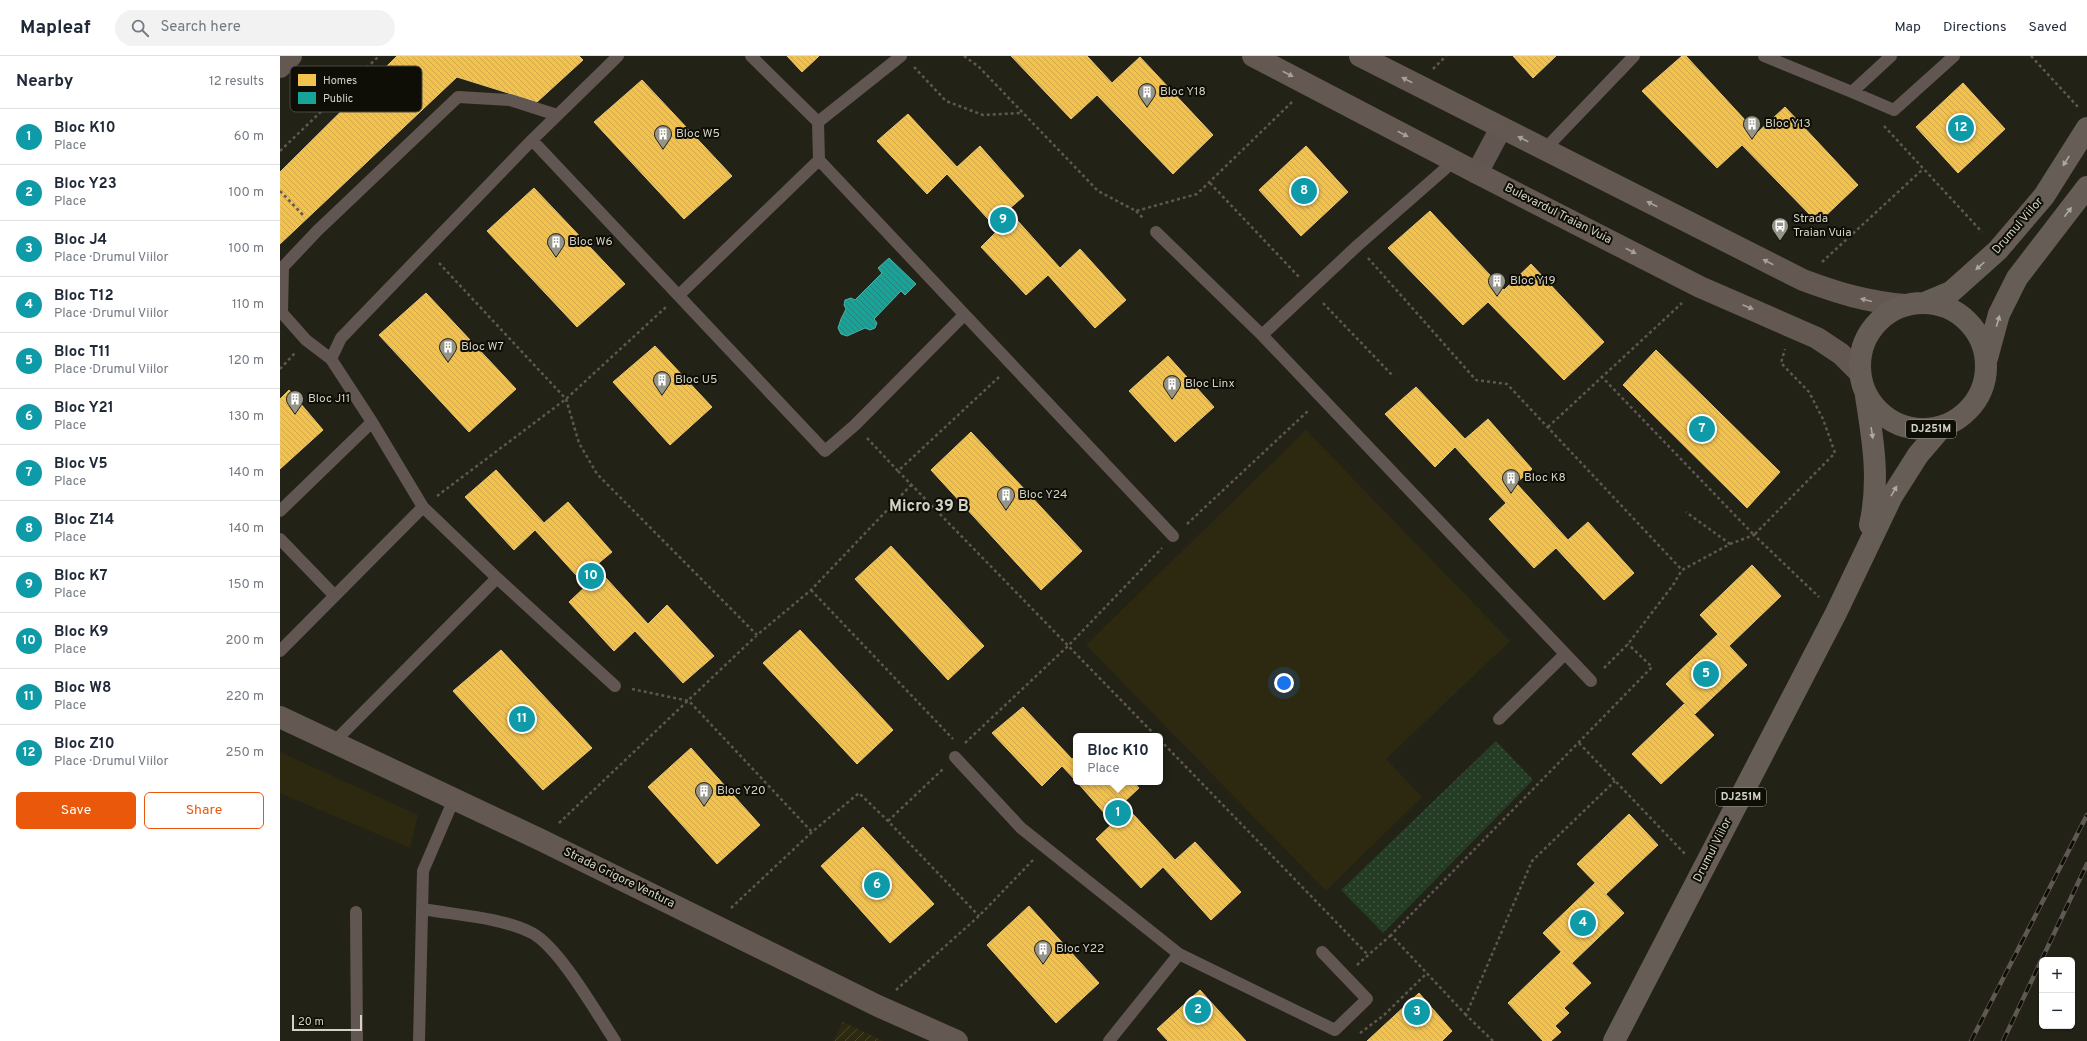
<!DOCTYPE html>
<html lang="en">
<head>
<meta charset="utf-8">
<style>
  :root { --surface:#fff; --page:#f2f2f3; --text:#1f2937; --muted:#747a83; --line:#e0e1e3; --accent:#ea580c }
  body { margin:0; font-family:Overpass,sans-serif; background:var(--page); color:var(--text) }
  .controls { position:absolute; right:12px; bottom:12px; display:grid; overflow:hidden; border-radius:6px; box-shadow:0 1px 3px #0004 }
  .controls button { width:36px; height:36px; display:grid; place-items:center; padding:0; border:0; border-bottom:1px solid var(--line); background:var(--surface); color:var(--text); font:20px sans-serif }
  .scale { position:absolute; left:12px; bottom:10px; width:70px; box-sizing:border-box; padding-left:4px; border:2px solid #d3d2c6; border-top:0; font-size:11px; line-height:14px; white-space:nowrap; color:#d3d2c6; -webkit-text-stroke:3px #0f0e06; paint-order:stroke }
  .you { position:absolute; left:1004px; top:627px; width:14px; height:14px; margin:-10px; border:3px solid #fff; border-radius:50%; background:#1a73e8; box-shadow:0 0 0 6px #1a73e833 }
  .badge { display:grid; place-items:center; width:26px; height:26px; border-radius:50%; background:var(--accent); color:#fff; font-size:13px; font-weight:700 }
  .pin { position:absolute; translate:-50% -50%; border:2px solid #fff; box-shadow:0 1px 4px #0006 }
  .popup { position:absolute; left:793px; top:677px; width:90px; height:52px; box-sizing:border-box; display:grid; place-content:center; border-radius:6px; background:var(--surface); filter:drop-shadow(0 1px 3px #0005); font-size:13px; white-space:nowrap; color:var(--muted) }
  .popup b { font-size:15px; color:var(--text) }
  .popup::after { content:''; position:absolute; left:50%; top:100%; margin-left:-8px; border:8px solid transparent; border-top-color:var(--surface) }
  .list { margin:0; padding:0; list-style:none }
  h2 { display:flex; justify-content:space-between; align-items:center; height:52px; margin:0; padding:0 16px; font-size:17px }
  h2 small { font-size:13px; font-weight:400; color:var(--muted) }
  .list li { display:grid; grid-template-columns:26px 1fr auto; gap:12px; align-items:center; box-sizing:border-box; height:56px; padding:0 16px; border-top:1px solid var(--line) }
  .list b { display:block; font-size:15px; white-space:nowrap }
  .list p { margin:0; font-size:13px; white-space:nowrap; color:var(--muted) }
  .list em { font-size:13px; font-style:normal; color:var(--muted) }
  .actions { display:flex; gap:8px; padding:12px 16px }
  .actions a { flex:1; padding:9px 0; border:1px solid var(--accent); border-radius:6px; text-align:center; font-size:14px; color:var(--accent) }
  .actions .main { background:var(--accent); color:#fff }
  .icon { flex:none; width:22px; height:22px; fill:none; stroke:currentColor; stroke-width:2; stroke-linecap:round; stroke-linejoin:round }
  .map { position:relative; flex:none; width:1807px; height:985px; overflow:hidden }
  header { display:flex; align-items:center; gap:24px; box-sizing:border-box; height:56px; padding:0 20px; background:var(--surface); border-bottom:1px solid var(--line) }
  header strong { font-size:19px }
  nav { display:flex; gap:22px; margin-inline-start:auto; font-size:14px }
  .search { width:280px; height:36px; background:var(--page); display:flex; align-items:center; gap:10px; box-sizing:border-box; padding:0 14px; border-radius:22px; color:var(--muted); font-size:15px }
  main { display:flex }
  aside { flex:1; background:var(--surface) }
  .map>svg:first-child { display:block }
  .built { fill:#2d2911 }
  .industrial { fill:url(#industrial-furrows) }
  .park { fill:url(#park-dots) }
  .homes { fill:url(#homes-back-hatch); stroke:#e9c672 }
  .public { fill:url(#public-back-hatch); stroke:#4fb1a6 }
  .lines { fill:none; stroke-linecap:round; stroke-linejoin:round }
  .path { stroke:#5f5852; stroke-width:2.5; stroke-dasharray:3 3; stroke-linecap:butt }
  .lane { stroke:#615652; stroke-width:12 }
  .street { stroke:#615652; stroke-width:22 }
  .secondary { stroke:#645852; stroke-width:22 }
  .highway { stroke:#665d56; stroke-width:22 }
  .rail-casing { stroke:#5f5853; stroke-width:4.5 }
  .rail { stroke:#0f0e06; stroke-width:3; stroke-dasharray:9; stroke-linecap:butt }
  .oneway { fill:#a7a198 }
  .oneway2 { fill:#ada99f }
  .labels { text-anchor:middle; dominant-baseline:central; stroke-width:4; stroke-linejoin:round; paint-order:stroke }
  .shield { fill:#0f0e06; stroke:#98978c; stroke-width:1 }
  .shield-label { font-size:11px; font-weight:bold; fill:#d3d2c6 }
  .poi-label { font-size:12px; fill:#d3d2c6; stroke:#0f0e06; text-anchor:start }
  .street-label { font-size:12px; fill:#d3d2c6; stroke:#0f0e06 }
  .district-label { font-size:16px; font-weight:bold; fill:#d3d2c6; stroke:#0f0e06 }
  .key { fill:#0f0e06; stroke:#4a4940; stroke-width:1 }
  .key-label { font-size:11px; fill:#d3d2c6 }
</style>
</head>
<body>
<header>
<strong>Mapleaf</strong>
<div class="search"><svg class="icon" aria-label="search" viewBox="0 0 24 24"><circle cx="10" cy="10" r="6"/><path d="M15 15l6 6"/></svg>Search here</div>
<nav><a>Map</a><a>Directions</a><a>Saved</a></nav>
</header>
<main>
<aside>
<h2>Nearby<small>12 results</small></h2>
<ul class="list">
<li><span class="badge" style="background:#0f9aa8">1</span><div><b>Bloc K10</b><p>Place</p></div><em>60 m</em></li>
<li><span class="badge" style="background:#0f9aa8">2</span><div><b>Bloc Y23</b><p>Place</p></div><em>100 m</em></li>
<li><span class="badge" style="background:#0f9aa8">3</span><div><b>Bloc J4</b><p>Place · Drumul Viilor</p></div><em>100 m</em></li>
<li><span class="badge" style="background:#0f9aa8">4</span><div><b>Bloc T12</b><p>Place · Drumul Viilor</p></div><em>110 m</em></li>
<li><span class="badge" style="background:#0f9aa8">5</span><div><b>Bloc T11</b><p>Place · Drumul Viilor</p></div><em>120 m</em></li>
<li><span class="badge" style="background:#0f9aa8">6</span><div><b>Bloc Y21</b><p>Place</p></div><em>130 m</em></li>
<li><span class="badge" style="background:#0f9aa8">7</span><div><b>Bloc V5</b><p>Place</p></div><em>140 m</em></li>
<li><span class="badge" style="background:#0f9aa8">8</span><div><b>Bloc Z14</b><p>Place</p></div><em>140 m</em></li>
<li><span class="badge" style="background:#0f9aa8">9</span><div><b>Bloc K7</b><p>Place</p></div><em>150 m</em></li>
<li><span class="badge" style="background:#0f9aa8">10</span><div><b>Bloc K9</b><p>Place</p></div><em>200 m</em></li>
<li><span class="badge" style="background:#0f9aa8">11</span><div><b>Bloc W8</b><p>Place</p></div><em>220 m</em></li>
<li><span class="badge" style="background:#0f9aa8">12</span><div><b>Bloc Z10</b><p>Place · Drumul Viilor</p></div><em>250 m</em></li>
</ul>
<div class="actions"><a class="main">Save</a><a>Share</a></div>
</aside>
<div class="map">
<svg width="1807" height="985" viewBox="0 0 1807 985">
  <defs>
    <pattern id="industrial-furrows" width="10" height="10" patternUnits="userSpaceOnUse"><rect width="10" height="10" fill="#2d2911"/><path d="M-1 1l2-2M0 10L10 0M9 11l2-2" fill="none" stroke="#4b4732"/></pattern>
    <pattern id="park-dots" width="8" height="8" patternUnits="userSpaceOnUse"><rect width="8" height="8" fill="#243b24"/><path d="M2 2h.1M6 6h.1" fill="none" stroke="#435642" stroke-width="1.8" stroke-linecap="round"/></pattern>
    <pattern id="homes-back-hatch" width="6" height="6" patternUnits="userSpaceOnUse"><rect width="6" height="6" fill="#f2c14e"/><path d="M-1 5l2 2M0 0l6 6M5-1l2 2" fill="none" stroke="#cea74a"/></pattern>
    <pattern id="public-back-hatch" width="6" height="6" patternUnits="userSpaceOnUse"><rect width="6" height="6" fill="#17a398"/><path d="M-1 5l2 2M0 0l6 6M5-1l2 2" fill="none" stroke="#23857c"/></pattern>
  </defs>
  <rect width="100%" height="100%" fill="#232217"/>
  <path class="built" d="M 1026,374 L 1230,585 L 1106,703 L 1142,741 L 1046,835 L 806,589 Z
    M 0,696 L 138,759 L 130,792 L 0,737 Z"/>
  <path class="industrial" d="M 563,966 L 603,985 L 553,985 Z"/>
  <path class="park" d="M 1216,685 L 1253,724 L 1103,877 L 1061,834 Z"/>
  <path class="homes" d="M 117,0 L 299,0 L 303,4 L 257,46 L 177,21 L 0,188 L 0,116 Z
    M 507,0 L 539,0 L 522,16 Z
    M 731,0 L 807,0 L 832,27 L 860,1 L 933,79 L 893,118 L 817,39 L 791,63 Z
    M 1233,0 L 1276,0 L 1253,22 Z
    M 1402,0 L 1406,0 L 1477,77 L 1505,51 L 1578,129 L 1538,167 L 1462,89 L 1437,112 L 1362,35 Z
    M 362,24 L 452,120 L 404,163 L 314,66 Z
    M 1683,27 L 1725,73 L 1678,117 L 1636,71 Z
    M 628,58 L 677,111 L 700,90 L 744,140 L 728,154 L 780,212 L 800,193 L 846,244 L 815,272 L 768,219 L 746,239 L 701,191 L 718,174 L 667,118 L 647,138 L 597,85 Z
    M 1026,90 L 1068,136 L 1021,180 L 979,134 Z
    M 254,132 L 345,228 L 297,271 L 207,175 Z
    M 1150,155 L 1224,234 L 1251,208 L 1324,286 L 1284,324 L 1208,246 L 1183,269 L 1108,192 Z
    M 146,237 L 236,333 L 189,376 L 99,279 Z
    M 375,290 L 432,351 L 390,389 L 333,326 Z
    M 1376,294 L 1500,416 L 1467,452 L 1343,329 Z
    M 888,300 L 934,351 L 895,386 L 849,335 Z
    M 1136,331 L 1185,383 L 1208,363 L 1252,413 L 1236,427 L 1288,484 L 1308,466 L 1354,517 L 1324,544 L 1276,492 L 1254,512 L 1209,463 L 1226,447 L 1175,391 L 1155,411 L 1105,358 Z
    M 9,334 L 43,374 L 0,413 L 0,343 Z
    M 691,376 L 802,495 L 761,534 L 651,414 Z
    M 216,414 L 264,467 L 288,446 L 332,496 L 315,510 L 368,568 L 387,549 L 434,600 L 403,627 L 355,575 L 334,595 L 289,546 L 306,530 L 255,474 L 234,494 L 185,441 Z
    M 611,490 L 704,590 L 668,624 L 575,523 Z
    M 1472,509 L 1501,540 L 1449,590 L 1420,559 Z
    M 520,574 L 613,674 L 577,708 L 483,607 Z
    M 1438,578 L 1467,609 L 1415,658 L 1386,628 Z
    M 221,594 L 312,692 L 263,734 L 173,635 Z
    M 1404,648 L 1434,679 L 1381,728 L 1352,698 Z
    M 743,651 L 792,703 L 796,699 L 796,725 L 782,710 L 762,730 L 712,677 Z
    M 411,692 L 480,769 L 437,808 L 368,731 Z
    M 797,726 L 854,726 L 859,732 L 843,747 L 895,804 L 915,786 L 961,836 L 931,864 L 883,811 L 861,832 L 816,783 L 833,767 Z
    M 1349,758 L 1378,789 L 1326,838 L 1297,808 Z
    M 583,771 L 654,848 L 610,887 L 541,810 Z
    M 1315,827 L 1344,857 L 1292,907 L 1263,877 Z
    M 749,850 L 819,927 L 776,967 L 707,889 Z
    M 1281,896 L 1311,927 L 1284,952 L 1289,957 L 1275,970 L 1281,976 L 1271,985 L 1263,985 L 1228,947 Z
    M 920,934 L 966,985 L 888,985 L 877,973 Z
    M 1139,937 L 1172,975 L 1162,985 L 1087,985 Z"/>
  <path class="public" d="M 609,202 L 636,228 L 625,239 L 621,235 L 594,263 L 597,267 L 595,272 L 590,274 L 585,272 L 567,280 L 561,278 L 558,272 L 561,263 L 566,253 L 564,249 L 565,244 L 571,242 L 575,244 L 602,217 L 598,212 Z"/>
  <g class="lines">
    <path class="path" d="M 684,0 L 699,11 L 818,135 L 856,155 L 917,138 L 1012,46
      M 1751,0 L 1798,51
      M 634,11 L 666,45 L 703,59 L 741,57
      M 1153,13 L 1166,0
      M 25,18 L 48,47
      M 1604,70 L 1702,176
      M 0,95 L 99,0
      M 930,127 L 1019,221
      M 0,135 L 25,161
      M 856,155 L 864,163
      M 1088,202 L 1196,324 L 1227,328 L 1402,514
      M 1542,206 L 1643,113
      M 159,207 L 286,343 L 299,387 L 317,418 L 477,579
      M 1043,247 L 1112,319
      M 0,313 L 15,297
      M 1321,320 L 1474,479 L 1555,397 L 1543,363 L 1529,336 L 1501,307 L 1505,293
      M 719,321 L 618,415 L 876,680
      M 1268,371 L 1402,247
      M 587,382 L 618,415
      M 157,440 L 286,343 L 386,251
      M 907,468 L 1029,354
      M 1450,488 L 1474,479 L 1539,541
      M 531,534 L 673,683
      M 1324,612 L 1348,588 L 1393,529 L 1402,514 L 1450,488 L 1406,456
      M 352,633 L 409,645 L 532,776
      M 880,684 L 1088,899
      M 685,687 L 789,589 L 882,492
      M 1299,687 L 1405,798
      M 608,765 L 663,713
      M 279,767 L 477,579 L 531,534 L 632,428
      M 451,852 L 532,776 L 579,737 L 608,765 L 699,860
      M 1077,909 L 1111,879
      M 616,934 L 699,860 L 753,804
      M 1186,959 L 1111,879 L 1372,611 L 1348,588
      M 1080,977 L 1103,960 L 1147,917
      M 1213,985 L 1186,959 L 1252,805 L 1335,725"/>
    <path class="lane" d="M 471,0 L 538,66 L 621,0
      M 1484,0 L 1572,36 L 1611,0
      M 1572,36 L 1614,54 L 1674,0
      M 538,66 L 539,104 L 893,480
      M 252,84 L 545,395 L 575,369 L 684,259
      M 1264,94 L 1354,0
      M 876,176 L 982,279 L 1311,625
      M 399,239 L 539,104
      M 982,279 L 1077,190 L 1174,105
      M 51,303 L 26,284 L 2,257 L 3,211 L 37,175 L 178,41 L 230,44 L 277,59
      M 143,451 L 217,522 L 335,630
      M 0,455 L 92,366
      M 0,483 L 54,539
      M 0,595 L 143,451 L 92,366 L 51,303 L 61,282 L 252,84 L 338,0
      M 1219,663 L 1284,599
      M 54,686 L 217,522
      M 675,701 L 741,772 L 899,898
      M 142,853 C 176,859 221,861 252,877 C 279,891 317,958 335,985
      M 76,856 L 77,985
      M 139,985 L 143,815 L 174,743
      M 829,985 L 899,898 L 1055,974 L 1087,943 L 1042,896"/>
    <path class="street" d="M 1197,117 L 1221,72"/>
    <path class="secondary" d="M 973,0 L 1197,117 L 1420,231 L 1537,282 L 1561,298 L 1580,317
      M 1080,0 L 1523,224 C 1558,237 1587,246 1625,249
      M 0,11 L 11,0
      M 0,661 L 261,784 L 598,950 L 677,985"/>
    <path class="highway" d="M 1647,246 L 1671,236 L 1718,194 L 1764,140 L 1807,72
      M1580 310a63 63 0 1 1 126 0a63 63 0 1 1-126 0Z
      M 1707,302 L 1719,258 L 1737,222 L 1807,131
      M 1586,340 C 1593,384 1600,425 1590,469
      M 1334,985 L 1556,557 L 1612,440 L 1638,399 L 1662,371"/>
    <g class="rail-casing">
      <path id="rail" d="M 1691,985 L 1807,759
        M 1723,985 L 1807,808"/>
    </g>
    <use href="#rail" class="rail"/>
  </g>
  <defs><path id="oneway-solid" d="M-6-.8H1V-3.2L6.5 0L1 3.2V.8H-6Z"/></defs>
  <g class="oneway">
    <use href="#oneway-solid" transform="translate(1008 18) rotate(27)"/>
    <use href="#oneway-solid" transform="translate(1127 24) rotate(-153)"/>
    <use href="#oneway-solid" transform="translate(1123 78) rotate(28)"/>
    <use href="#oneway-solid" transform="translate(1243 83) rotate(-153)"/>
    <use href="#oneway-solid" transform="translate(1372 148) rotate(-153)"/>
    <use href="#oneway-solid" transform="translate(1351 195) rotate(27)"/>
    <use href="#oneway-solid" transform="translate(1488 206) rotate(-152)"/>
    <use href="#oneway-solid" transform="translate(1586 244) rotate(-166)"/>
    <use href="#oneway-solid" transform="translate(1468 251) rotate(23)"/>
  </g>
  <g class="oneway2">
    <use href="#oneway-solid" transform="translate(1786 105) rotate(123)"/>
    <use href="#oneway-solid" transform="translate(1788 156) rotate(-53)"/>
    <use href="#oneway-solid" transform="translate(1700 210) rotate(138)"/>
    <use href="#oneway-solid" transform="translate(1718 265) rotate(-74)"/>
    <use href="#oneway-solid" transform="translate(1592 377) rotate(81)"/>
    <use href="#oneway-solid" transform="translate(1614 435) rotate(-60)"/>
  </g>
  <defs>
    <g id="building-pin" transform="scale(0.9)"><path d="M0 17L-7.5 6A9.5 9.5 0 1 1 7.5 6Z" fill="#959489" stroke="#0f0e06"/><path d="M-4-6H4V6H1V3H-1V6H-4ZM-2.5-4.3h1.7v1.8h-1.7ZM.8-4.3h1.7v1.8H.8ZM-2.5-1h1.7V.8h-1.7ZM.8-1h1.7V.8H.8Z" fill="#fff"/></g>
    <g id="bus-pin" transform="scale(0.9)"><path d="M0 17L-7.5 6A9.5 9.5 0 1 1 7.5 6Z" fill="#959489" stroke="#0f0e06"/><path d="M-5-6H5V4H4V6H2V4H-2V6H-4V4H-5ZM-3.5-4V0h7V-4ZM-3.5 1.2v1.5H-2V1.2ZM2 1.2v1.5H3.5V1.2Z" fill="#fff"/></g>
  </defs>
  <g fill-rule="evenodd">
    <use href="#building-pin" x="867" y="36"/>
    <use href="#building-pin" x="1472" y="68"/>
    <use href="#building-pin" x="383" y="78"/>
    <use href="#bus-pin" x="1500" y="170"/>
    <use href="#building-pin" x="276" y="186"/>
    <use href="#building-pin" x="1217" y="225"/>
    <use href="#building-pin" x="168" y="291"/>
    <use href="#building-pin" x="382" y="324"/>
    <use href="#building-pin" x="892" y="328"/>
    <use href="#building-pin" x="15" y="343"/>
    <use href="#building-pin" x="1231" y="422"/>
    <use href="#building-pin" x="726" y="439"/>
    <use href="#building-pin" x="424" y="735"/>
    <use href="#building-pin" x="763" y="893"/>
  </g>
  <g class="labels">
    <g class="shield">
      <rect x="1626" y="364" width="50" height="18" rx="3"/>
      <rect x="1436" y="732" width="50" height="18" rx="3"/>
    </g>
    <g class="shield-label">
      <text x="1651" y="373">DJ251M</text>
      <text x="1461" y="741">DJ251M</text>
    </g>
    <g class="poi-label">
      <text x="880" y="36">Bloc Y18</text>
      <text x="1485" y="68">Bloc Y13</text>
      <text x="396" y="78">Bloc W5</text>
      <text x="1513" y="163">Strada<tspan x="1513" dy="14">Traian Vuia</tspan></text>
      <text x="289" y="186">Bloc W6</text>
      <text x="1230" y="225">Bloc Y19</text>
      <text x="181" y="291">Bloc W7</text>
      <text x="395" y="324">Bloc U5</text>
      <text x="905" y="328">Bloc Linx</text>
      <text x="28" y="343">Bloc J11</text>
      <text x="1244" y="422">Bloc K8</text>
      <text x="739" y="439">Bloc Y24</text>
      <text x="437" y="735">Bloc Y20</text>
      <text x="776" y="893">Bloc Y22</text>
    </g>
    <g class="street-label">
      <text transform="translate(1278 158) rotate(27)">Bulevardul Traian Vuia</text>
      <text transform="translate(1738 170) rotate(-49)">Drumul Viilor</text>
      <text transform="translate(1433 794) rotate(-63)">Drumul Viilor</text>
      <text transform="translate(339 822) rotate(26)">Strada Grigore Ventura</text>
    </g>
    <g class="district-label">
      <text x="649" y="451">Micro 39 B</text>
    </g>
  </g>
  <rect x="10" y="10" width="132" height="46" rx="6" class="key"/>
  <rect x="18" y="18" width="18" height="12" fill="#f2c14e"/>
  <rect x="18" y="36" width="18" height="12" fill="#17a398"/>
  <g class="key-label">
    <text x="43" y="28">Homes</text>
    <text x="43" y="46">Public</text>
  </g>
</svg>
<div class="controls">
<button>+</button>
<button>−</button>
</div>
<div class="scale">20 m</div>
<div class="you"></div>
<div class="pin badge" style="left:838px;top:757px;background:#0f9aa8">1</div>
<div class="popup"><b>Bloc K10</b>Place</div>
<div class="pin badge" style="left:918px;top:954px;background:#0f9aa8">2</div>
<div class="pin badge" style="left:1137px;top:956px;background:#0f9aa8">3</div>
<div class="pin badge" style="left:1303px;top:867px;background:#0f9aa8">4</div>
<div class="pin badge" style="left:1426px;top:618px;background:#0f9aa8">5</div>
<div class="pin badge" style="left:597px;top:829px;background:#0f9aa8">6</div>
<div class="pin badge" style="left:1422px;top:373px;background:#0f9aa8">7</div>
<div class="pin badge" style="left:1024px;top:135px;background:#0f9aa8">8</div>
<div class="pin badge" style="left:723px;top:164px;background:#0f9aa8">9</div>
<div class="pin badge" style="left:311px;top:520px;background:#0f9aa8">10</div>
<div class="pin badge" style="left:242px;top:663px;background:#0f9aa8">11</div>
<div class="pin badge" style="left:1681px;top:72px;background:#0f9aa8">12</div>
</div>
</main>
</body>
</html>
